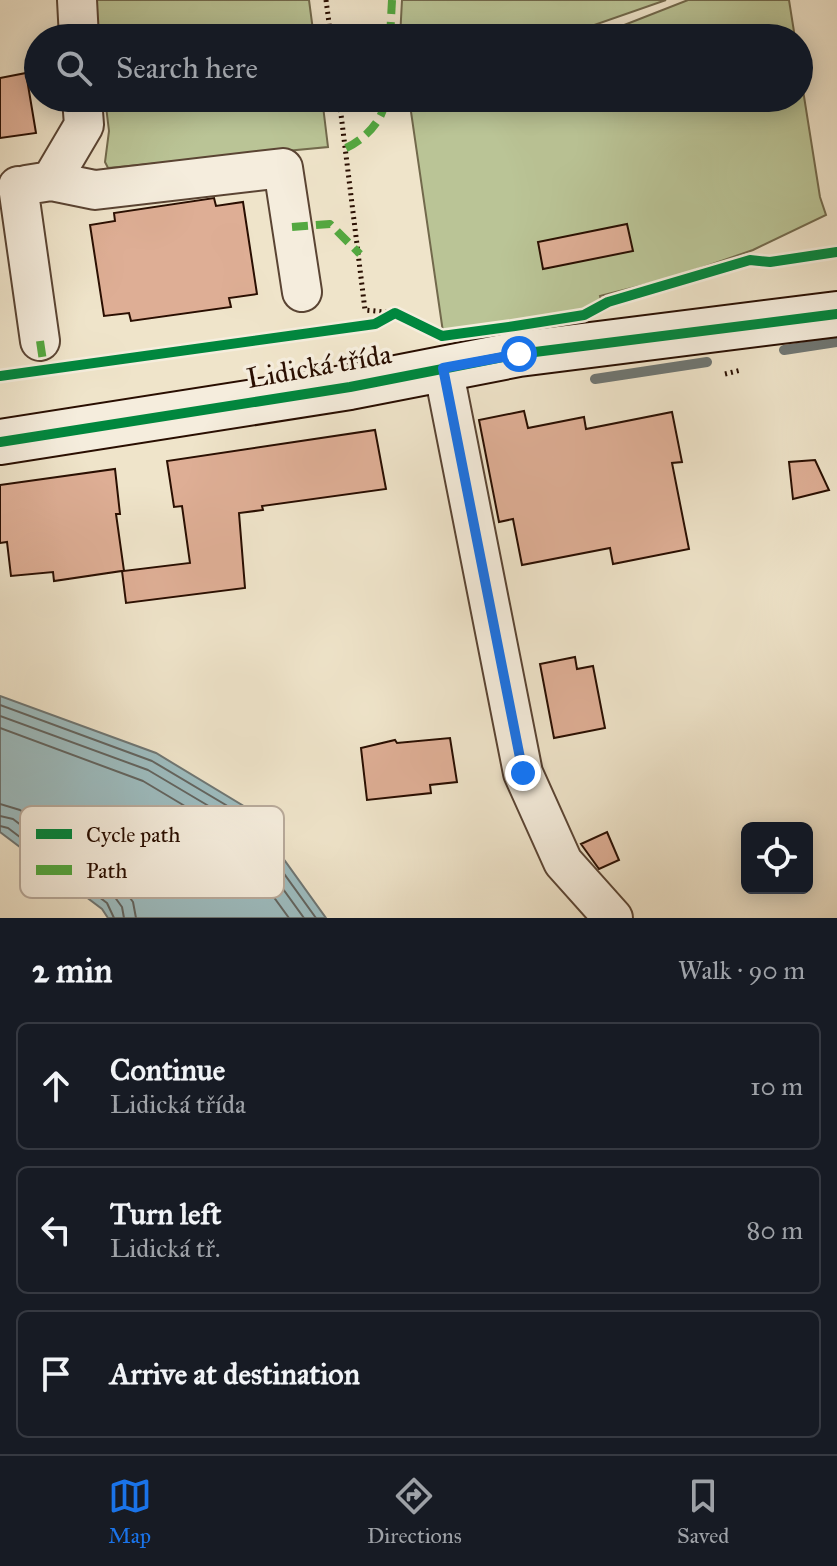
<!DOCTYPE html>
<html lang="en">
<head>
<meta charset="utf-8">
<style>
  :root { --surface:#171b24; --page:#242831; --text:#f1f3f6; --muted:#9ea1a6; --line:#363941; --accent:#1a73e8 }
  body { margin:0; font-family:"IM FELL Great Primer",serif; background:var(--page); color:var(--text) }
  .controls { position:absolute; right:24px; bottom:24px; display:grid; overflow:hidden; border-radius:12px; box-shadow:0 4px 20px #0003 }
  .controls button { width:72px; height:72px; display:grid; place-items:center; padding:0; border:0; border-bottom:2px solid var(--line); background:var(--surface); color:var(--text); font:40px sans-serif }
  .stop { position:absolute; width:24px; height:24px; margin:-18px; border:6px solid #1a73e8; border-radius:50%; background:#fff }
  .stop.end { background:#1a73e8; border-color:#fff; box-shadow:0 2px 8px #0008 }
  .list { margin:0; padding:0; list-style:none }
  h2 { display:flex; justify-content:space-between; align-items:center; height:104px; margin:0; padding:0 32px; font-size:34px }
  h2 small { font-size:26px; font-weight:400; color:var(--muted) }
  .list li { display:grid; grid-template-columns:52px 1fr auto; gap:24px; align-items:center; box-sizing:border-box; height:128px; margin:0 16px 16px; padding:0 16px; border:2px solid var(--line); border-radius:12px }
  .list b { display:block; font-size:30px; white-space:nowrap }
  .list p { margin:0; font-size:26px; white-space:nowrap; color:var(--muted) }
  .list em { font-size:26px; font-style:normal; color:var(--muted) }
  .icon { flex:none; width:44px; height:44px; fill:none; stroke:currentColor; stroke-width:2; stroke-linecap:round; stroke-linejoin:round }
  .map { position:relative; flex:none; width:837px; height:918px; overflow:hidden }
  .search { position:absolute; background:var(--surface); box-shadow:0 4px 20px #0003; left:24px; right:24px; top:24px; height:88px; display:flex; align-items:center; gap:20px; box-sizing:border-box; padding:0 28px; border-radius:44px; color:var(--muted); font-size:30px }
  .sheet { height:536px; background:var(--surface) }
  nav { display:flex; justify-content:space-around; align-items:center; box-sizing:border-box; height:112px; border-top:2px solid var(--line); background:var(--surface); font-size:22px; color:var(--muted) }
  nav a { display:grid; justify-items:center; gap:4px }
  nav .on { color:var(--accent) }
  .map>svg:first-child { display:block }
  .green { fill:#bac496; stroke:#72694c; stroke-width:2 }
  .water { fill:#9dbcbf; stroke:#6f7673; stroke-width:2 }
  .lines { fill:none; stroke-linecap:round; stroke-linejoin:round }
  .shore { stroke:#636560; stroke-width:2 }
  .stream { stroke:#6f7673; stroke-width:10 }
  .building { fill:#deae95; stroke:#290e01; stroke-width:2 }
  .street-casing { stroke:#5a4433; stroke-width:42 }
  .secondary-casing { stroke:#290e01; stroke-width:48 }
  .path { stroke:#290e01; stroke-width:5; stroke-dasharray:2 4; stroke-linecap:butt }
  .street { stroke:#f5eddd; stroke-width:38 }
  .secondary { stroke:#f5eddd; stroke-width:44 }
  .quiet { stroke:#53a840; stroke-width:8; stroke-dasharray:16 8; stroke-linecap:butt }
  .cycleway-casing { stroke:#f5eddd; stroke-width:15 }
  .cycleway { stroke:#00873e; stroke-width:10 }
  .route { stroke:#1a73e8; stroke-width:10 }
  .labels { text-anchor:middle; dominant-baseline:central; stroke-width:7; stroke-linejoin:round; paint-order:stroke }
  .street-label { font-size:28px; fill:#290e01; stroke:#f5eddd }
  .key { fill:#f5eddd; stroke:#b8aa9b; stroke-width:2 }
  .key-label { font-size:22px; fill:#290e01 }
</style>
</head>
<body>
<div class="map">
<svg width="837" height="918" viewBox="0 0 837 918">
  <rect width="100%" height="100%" fill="#efe4ca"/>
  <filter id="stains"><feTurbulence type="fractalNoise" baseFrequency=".0025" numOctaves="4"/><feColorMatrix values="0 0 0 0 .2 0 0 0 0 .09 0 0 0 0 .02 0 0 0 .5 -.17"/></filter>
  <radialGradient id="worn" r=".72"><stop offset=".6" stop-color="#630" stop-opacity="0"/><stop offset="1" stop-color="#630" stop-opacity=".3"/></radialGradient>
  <path class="green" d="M 94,0 L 309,0 L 314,38 L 97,38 Z
    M 402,0 L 666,0 L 557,38 L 400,38 Z
    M 688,0 L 789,0 L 795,38 L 591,38 Z
    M 799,65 L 820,197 L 826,215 L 753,250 L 675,277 L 600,296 L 602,304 L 575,313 L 443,332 L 409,98 L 799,98 Z
    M 105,98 L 322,98 L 328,147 L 108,168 L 105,162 L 109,131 Z"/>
  <path class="water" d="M 0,696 L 156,753 L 247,808 L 326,918 L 108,918 L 102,909 L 0,832 Z"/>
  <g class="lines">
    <path class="shore" d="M 0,705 L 152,761 L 241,814 L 316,918
      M 0,716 L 148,770 L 234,821 L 304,918
      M 0,728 L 143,781 L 225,830 L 289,918
      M 0,804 L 20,810 L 122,887 L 133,902 L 136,918
      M 0,816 L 13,819 L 114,896 L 122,907 L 124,918
      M 0,826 L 8,828 L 107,903 L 114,918"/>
    <path class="stream" d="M 784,350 L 837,342
      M 595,379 L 707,362"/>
  </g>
  <path class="building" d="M 26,73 L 36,133 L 0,138 L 0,78 Z
    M 214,198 L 216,206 L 243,202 L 257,294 L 229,298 L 231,307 L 131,321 L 129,313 L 104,316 L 90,225 L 115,221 L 114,213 Z
    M 627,224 L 633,251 L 543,269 L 538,242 Z
    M 524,411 L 528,428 L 584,417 L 586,429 L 672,412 L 682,462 L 672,463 L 689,549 L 613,564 L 610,548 L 522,565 L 513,519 L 499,522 L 479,420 Z
    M 375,430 L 386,489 L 262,506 L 263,510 L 239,513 L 245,588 L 126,603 L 122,571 L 54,581 L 53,572 L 11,576 L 7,542 L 0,543 L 0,485 L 115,469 L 120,514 L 116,514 L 124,571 L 190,563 L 182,506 L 174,507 L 167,461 Z
    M 815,460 L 829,490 L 793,499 L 789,462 Z
    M 575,657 L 577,669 L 593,666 L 605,728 L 554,738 L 540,664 Z
    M 450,738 L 457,782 L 430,785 L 431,793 L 367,800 L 361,748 L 395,740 L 397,743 Z
    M 607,832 L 619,860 L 599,869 L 581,844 Z"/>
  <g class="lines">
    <g class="street-casing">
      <path id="street" d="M 77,0 L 79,38
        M 51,181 L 95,190 L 283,168 L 302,292
        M 26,185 L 51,181 L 84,125 L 82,98
        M 18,186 L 40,341
        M 443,368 L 523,773 L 563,862 L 613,918"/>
    </g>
    <g class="secondary-casing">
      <path id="secondary" d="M 0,442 L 350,387 L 519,354 L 837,314"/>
    </g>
    <path class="path" d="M 326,0 L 331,38
      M 339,98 L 365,310 L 395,313
      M 725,374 L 741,370"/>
    <use href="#street" class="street"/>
    <use href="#secondary" class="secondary"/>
    <path class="quiet" d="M 390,38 L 392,0
      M 346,148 C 364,140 384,120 386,98
      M 292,227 L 330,224 L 360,254
      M 40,341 L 43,361"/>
    <g class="cycleway-casing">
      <path id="cycleway" d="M 0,376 L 375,324 L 395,313 L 442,336 L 515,326 L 584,315 L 608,302 L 750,260 L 770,262 L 837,252
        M 0,442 L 350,387 L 519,354 L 837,314"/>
    </g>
    <use href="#cycleway" class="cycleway"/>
  </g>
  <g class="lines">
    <path class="route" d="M 519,354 L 443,368 L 523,773"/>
  </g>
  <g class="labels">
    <g class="street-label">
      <text transform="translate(319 366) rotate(-10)">Lidická třída</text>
    </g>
  </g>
  <rect x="20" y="806" width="264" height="92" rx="12" class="key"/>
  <rect x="36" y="829" width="36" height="10" fill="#00873e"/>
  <rect x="36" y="865" width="36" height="10" fill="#53a840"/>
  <g class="key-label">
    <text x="86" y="842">Cycle path</text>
    <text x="86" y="878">Path</text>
  </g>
  <rect width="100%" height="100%" filter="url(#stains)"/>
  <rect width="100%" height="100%" fill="url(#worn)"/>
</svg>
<div class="controls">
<button><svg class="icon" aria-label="locate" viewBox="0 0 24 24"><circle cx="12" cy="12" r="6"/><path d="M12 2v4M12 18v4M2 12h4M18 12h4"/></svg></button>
</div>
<div class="stop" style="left:519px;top:354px"></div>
<div class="stop end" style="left:523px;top:773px"></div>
<div class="search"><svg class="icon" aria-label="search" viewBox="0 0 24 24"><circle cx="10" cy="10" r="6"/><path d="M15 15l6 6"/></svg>Search here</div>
</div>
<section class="sheet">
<h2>2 min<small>Walk · 90 m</small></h2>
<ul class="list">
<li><svg class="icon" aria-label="ahead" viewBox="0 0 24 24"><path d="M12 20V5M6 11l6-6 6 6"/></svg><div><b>Continue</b><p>Lidická třída</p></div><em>10 m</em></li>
<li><svg class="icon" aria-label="left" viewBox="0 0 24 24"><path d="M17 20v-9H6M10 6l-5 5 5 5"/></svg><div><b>Turn left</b><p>Lidická tř.</p></div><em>80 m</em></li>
<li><svg class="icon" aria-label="arrive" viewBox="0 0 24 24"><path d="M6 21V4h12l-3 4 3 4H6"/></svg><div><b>Arrive at destination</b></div></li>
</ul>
</section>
<nav>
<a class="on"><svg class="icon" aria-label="map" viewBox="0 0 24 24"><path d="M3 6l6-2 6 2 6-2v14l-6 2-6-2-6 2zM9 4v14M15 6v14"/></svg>Map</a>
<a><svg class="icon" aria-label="directions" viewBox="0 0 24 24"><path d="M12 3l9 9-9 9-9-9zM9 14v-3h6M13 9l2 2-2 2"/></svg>Directions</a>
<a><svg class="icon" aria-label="saved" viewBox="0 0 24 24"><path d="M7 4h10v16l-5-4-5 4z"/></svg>Saved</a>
</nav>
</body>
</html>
